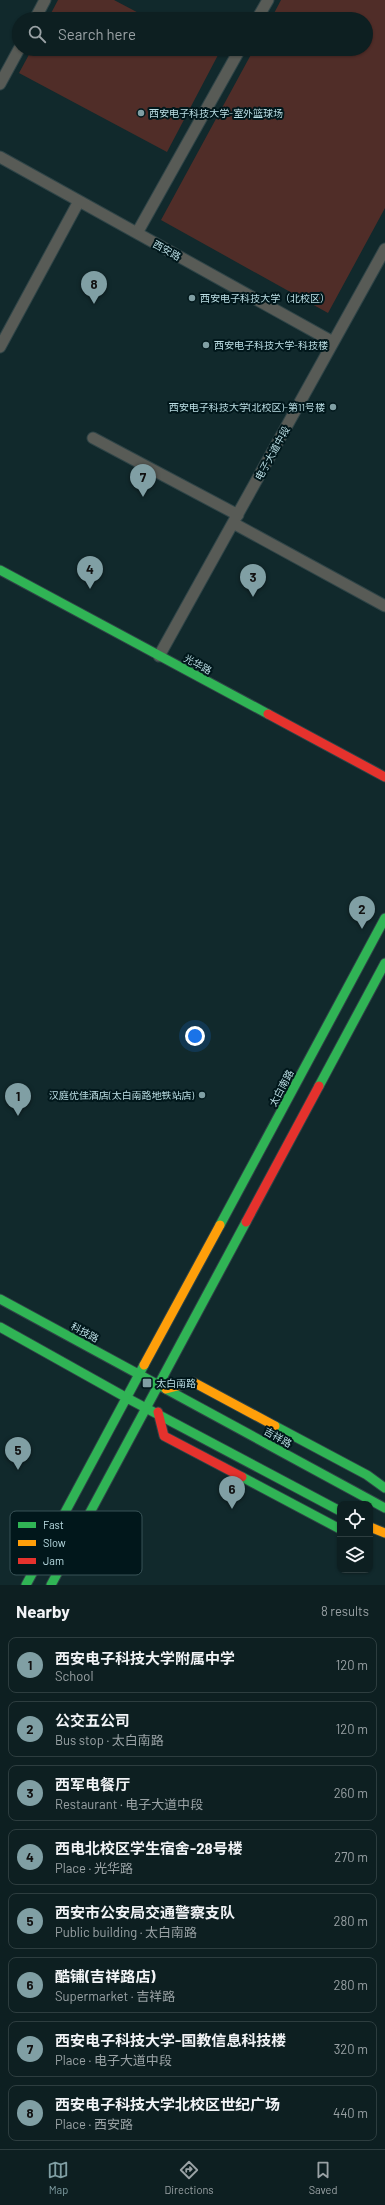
<!DOCTYPE html>
<html lang="en">
<head>
<meta charset="utf-8">
<style>
  :root { --surface:#0d1f21; --page:#16272a; --text:#f1f3f6; --muted:#9aa2a5; --line:#2d3d3f; --accent:#809fa4 }
  body { margin:0; font-family:Barlow,"Noto Sans SC",sans-serif; background:var(--page); color:var(--text) }
  .controls { position:absolute; right:12px; bottom:12px; display:grid; overflow:hidden; border-radius:8px; box-shadow:0 1px 3px #0004 }
  .controls button { width:36px; height:36px; display:grid; place-items:center; padding:0; border:0; border-bottom:1px solid var(--line); background:var(--surface); color:var(--text); font:20px sans-serif }
  .you { position:absolute; left:195px; top:1036px; width:14px; height:14px; margin:-10px; border:3px solid #fff; border-radius:50%; background:#1a73e8; box-shadow:0 0 0 6px #1a73e833 }
  .badge { display:grid; place-items:center; width:26px; height:26px; border-radius:50%; background:var(--accent); color:#111; font-size:13px; font-weight:700 }
  .pin { position:absolute; translate:-50% -33px; filter:drop-shadow(0 1px 2px #0008) }
  .pin::after { content:''; position:absolute; top:21px; width:14px; height:12px; background:inherit; clip-path:polygon(0 0,100% 0,50% 100%) }
  .list { margin:0; padding:0; list-style:none }
  h2 { display:flex; justify-content:space-between; align-items:center; height:52px; margin:0; padding:0 16px; font-size:17px }
  h2 small { font-size:13px; font-weight:400; color:var(--muted) }
  .list li { display:grid; grid-template-columns:26px 1fr auto; gap:12px; align-items:center; box-sizing:border-box; height:56px; margin:0 8px 8px; padding:0 8px; border:1px solid var(--line); border-radius:8px }
  .list b { display:block; font-size:15px; white-space:nowrap }
  .list p { margin:0; font-size:13px; white-space:nowrap; color:var(--muted) }
  .list em { font-size:13px; font-style:normal; color:var(--muted) }
  .icon { flex:none; width:22px; height:22px; fill:none; stroke:currentColor; stroke-width:2; stroke-linecap:round; stroke-linejoin:round }
  .map { position:relative; flex:none; width:385px; height:1585px; overflow:hidden }
  .search { position:absolute; background:var(--surface); box-shadow:0 1px 3px #0004; left:12px; right:12px; top:12px; height:44px; display:flex; align-items:center; gap:10px; box-sizing:border-box; padding:0 14px; border-radius:22px; color:var(--muted); font-size:15px }
  .sheet { height:564px; background:var(--surface) }
  nav { display:flex; justify-content:space-around; align-items:center; box-sizing:border-box; height:56px; border-top:1px solid var(--line); background:var(--surface); font-size:11px; color:var(--muted) }
  nav a { display:grid; justify-items:center; gap:2px }
  nav .on { color:var(--accent) }
  .map>svg:first-child { display:block }
  .grass { fill:#502d28 }
  .lines { fill:none; stroke-linecap:round; stroke-linejoin:round }
  .street-casing { stroke:#2f4447; stroke-width:13 }
  .fast-casing { stroke:#2f4447; stroke-width:11 }
  .slow-casing { stroke:#2f4447; stroke-width:11 }
  .jam-casing { stroke:#2f4447; stroke-width:11 }
  .street { stroke:#585b56; stroke-width:11 }
  .fast { stroke:#30b455; stroke-width:9 }
  .slow { stroke:#ff9f0a; stroke-width:9 }
  .jam { stroke:#e5322d; stroke-width:9 }
  .poi-dot { fill:#809fa4; stroke:#01171b; stroke-width:1.5 }
  .labels { text-anchor:middle; dominant-baseline:central; stroke-width:4; stroke-linejoin:round; paint-order:stroke }
  .poi-label { font-size:10px; fill:#bbdee4; stroke:#01171b; text-anchor:start }
  .street-label { font-size:10px; fill:#bbdee4; stroke:#01171b }
  .key { fill:#01171b; stroke:#395357; stroke-width:1 }
  .key-label { font-size:11px; fill:#bbdee4 }
</style>
</head>
<body>
<div class="map">
<svg width="385" height="1585" viewBox="0 0 385 1585">
  <rect width="100%" height="100%" fill="#11292c"/>
  <path class="grass" d="M 58,0 L 114,0 L 150,19 L 48,19 Z
    M 281,0 L 385,0 L 385,208 L 328,313 L 161,220 L 254,49 L 366,49 L 366,19 L 271,19 Z
    M 32,49 L 206,49 L 218,55 L 167,152 L 19,73 Z"/>
  <g class="lines">
    <g class="street-casing">
      <path id="street" d="M 35,19 L 45,0
        M 257,19 L 268,0
        M 0,84 L 19,49
        M 0,157 L 333,342
        M 137,233 L 240,49
        M 0,347 L 79,201
        M 93,438 L 238,515
        M 233,523 L 385,606
        M 159,656 L 385,249"/>
    </g>
    <g class="fast-casing">
      <path id="fast" d="M 0,570 L 268,714
        M 319,1086 L 385,963
        M 220,1225 L 385,918
        M 0,1299 L 385,1508
        M 0,1327 L 127,1398 L 340,1511
        M 275,1426 L 367,1475 L 385,1488
        M 242,1477 L 340,1529
        M 26,1585 L 144,1365
        M 51,1585 L 246,1222"/>
    </g>
    <g class="slow-casing">
      <path id="slow" d="M 144,1365 L 220,1225
        M 166,1389 L 193,1382 L 275,1426
        M 370,1527 L 385,1533"/>
    </g>
    <g class="jam-casing">
      <path id="jam" d="M 268,714 L 385,777
        M 246,1222 L 319,1086
        M 158,1412 L 164,1436 L 242,1477"/>
    </g>
    <use href="#street" class="street"/>
    <use href="#fast" class="fast"/>
    <use href="#slow" class="slow"/>
    <use href="#jam" class="jam"/>
  </g>
  <g class="poi-dot">
    <circle cx="141" cy="113" r="4"/>
    <circle cx="192" cy="298" r="4"/>
    <circle cx="206" cy="345" r="4"/>
    <circle cx="333" cy="407" r="4"/>
    <circle cx="202" cy="1095" r="4"/>
    <rect x="142" y="1378" width="10" height="10" rx="2"/>
  </g>
  <g class="labels">
    <g class="poi-label">
      <text x="149" y="113">西安电子科技大学-室外篮球场</text>
      <text x="200" y="298">西安电子科技大学（北校区）</text>
      <text x="214" y="345">西安电子科技大学-科技楼</text>
      <text x="325" y="407" text-anchor="end">西安电子科技大学(北校区)-第11号楼</text>
      <text x="194" y="1095" text-anchor="end">汉庭优佳酒店(太白南路地铁站店)</text>
      <text x="156" y="1383">太白南路</text>
    </g>
    <g class="street-label">
      <text transform="translate(167 250) rotate(29)">西安路</text>
      <text transform="translate(272 453) rotate(-61)">电子大道中段</text>
      <text transform="translate(198 664) rotate(28)">光华路</text>
      <text transform="translate(281 1088) rotate(-62)">太白南路</text>
      <text transform="translate(85 1332) rotate(28)">科技路</text>
      <text transform="translate(278 1437) rotate(29)">吉祥路</text>
    </g>
  </g>
  <rect x="10" y="1511" width="132" height="64" rx="6" class="key"/>
  <rect x="18" y="1522" width="18" height="6" fill="#30b455"/>
  <rect x="18" y="1540" width="18" height="6" fill="#ff9f0a"/>
  <rect x="18" y="1558" width="18" height="6" fill="#e5322d"/>
  <g class="key-label">
    <text x="43" y="1529">Fast</text>
    <text x="43" y="1547">Slow</text>
    <text x="43" y="1565">Jam</text>
  </g>
</svg>
<div class="controls">
<button><svg class="icon" aria-label="locate" viewBox="0 0 24 24"><circle cx="12" cy="12" r="6"/><path d="M12 2v4M12 18v4M2 12h4M18 12h4"/></svg></button>
<button><svg class="icon" aria-label="layers" viewBox="0 0 24 24"><path d="M12 4l9 5-9 5-9-5zM3 14l9 5 9-5"/></svg></button>
</div>
<div class="you"></div>
<div class="pin badge" style="left:18px;top:1116px">1</div>
<div class="pin badge" style="left:362px;top:929px">2</div>
<div class="pin badge" style="left:253px;top:597px">3</div>
<div class="pin badge" style="left:90px;top:589px">4</div>
<div class="pin badge" style="left:18px;top:1470px">5</div>
<div class="pin badge" style="left:232px;top:1509px">6</div>
<div class="pin badge" style="left:143px;top:497px">7</div>
<div class="pin badge" style="left:94px;top:304px">8</div>
<div class="search"><svg class="icon" aria-label="search" viewBox="0 0 24 24"><circle cx="10" cy="10" r="6"/><path d="M15 15l6 6"/></svg>Search here</div>
</div>
<section class="sheet">
<h2>Nearby<small>8 results</small></h2>
<ul class="list">
<li><span class="badge">1</span><div><b>西安电子科技大学附属中学</b><p>School</p></div><em>120 m</em></li>
<li><span class="badge">2</span><div><b>公交五公司</b><p>Bus stop · 太白南路</p></div><em>120 m</em></li>
<li><span class="badge">3</span><div><b>西军电餐厅</b><p>Restaurant · 电子大道中段</p></div><em>260 m</em></li>
<li><span class="badge">4</span><div><b>西电北校区学生宿舍-28号楼</b><p>Place · 光华路</p></div><em>270 m</em></li>
<li><span class="badge">5</span><div><b>西安市公安局交通警察支队</b><p>Public building · 太白南路</p></div><em>280 m</em></li>
<li><span class="badge">6</span><div><b>酷铺(吉祥路店)</b><p>Supermarket · 吉祥路</p></div><em>280 m</em></li>
<li><span class="badge">7</span><div><b>西安电子科技大学-国教信息科技楼</b><p>Place · 电子大道中段</p></div><em>320 m</em></li>
<li><span class="badge">8</span><div><b>西安电子科技大学北校区世纪广场</b><p>Place · 西安路</p></div><em>440 m</em></li>
</ul>
</section>
<nav>
<a class="on"><svg class="icon" aria-label="map" viewBox="0 0 24 24"><path d="M3 6l6-2 6 2 6-2v14l-6 2-6-2-6 2zM9 4v14M15 6v14"/></svg>Map</a>
<a><svg class="icon" aria-label="directions" viewBox="0 0 24 24"><path d="M12 3l9 9-9 9-9-9zM9 14v-3h6M13 9l2 2-2 2"/></svg>Directions</a>
<a><svg class="icon" aria-label="saved" viewBox="0 0 24 24"><path d="M7 4h10v16l-5-4-5 4z"/></svg>Saved</a>
</nav>
</body>
</html>
